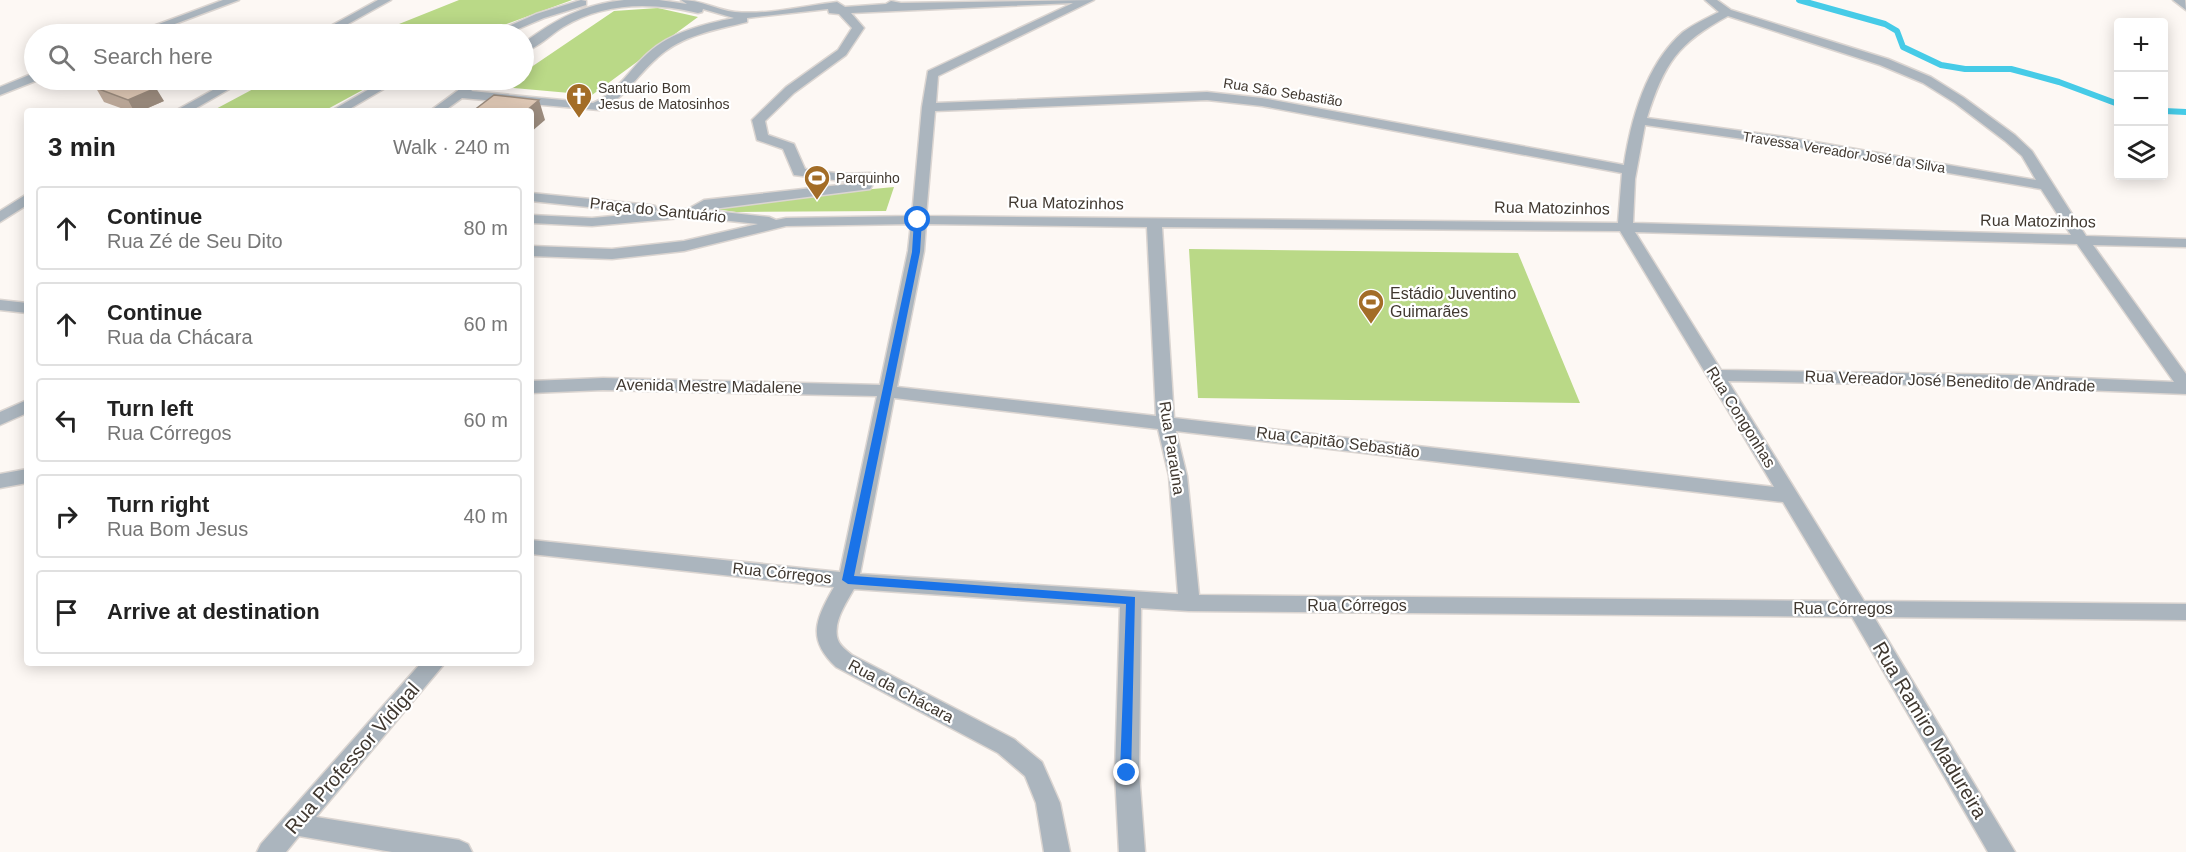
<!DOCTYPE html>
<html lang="en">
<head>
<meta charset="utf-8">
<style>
  :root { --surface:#fff; --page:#f2f2f2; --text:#222; --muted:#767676; --line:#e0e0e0 }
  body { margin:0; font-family:Arial,sans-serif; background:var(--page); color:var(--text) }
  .controls { position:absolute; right:18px; top:18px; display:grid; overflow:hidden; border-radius:6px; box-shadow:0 3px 15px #0003 }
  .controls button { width:54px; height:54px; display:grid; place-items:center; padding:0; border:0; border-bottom:2px solid var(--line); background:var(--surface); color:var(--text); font:30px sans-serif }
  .stop { position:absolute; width:18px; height:18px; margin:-14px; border:4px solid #1a73e8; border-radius:50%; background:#fff }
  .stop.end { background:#1a73e8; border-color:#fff; box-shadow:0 2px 6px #0008 }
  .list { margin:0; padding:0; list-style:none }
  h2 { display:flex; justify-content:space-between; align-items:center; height:78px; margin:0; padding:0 24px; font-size:26px }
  h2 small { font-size:20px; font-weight:400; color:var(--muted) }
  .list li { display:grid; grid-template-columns:39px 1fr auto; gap:18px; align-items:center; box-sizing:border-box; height:84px; margin:0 12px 12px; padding:0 12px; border:2px solid var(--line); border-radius:6px }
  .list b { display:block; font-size:22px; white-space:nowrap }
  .list p { margin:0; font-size:20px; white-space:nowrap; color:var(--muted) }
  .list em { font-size:20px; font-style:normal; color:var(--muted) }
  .icon { flex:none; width:33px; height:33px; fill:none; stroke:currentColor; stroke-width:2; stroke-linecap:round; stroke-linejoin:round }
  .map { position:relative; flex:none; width:2186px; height:852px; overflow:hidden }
  .search { position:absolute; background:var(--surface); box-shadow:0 3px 15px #0003; left:24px; top:24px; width:510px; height:66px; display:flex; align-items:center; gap:15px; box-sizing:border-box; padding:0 21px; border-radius:33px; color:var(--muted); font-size:22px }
  .panel { position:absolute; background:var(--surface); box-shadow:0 3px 15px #0003; left:24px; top:108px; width:510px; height:558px; border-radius:6px }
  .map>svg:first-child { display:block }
  .green { fill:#bad987 }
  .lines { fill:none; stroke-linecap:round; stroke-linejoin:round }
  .stream { stroke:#46cbe7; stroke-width:6 }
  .minor-casing { stroke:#dbd5d1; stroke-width:3 }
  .minor { fill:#abb5be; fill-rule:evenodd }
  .wall { fill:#c1ad9d }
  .shaded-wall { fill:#9d8d7f }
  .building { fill:#e0c9b6; stroke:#9d8d7f; stroke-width:1.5 }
  .route { fill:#1a73e8 }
  .labels { text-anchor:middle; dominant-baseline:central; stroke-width:4.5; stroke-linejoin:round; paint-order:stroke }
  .far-poi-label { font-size:14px; fill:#403830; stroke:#fff; text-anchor:start }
  .far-street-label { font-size:14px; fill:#403830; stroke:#fff }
  .street-label { font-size:16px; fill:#403830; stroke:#fff }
  .poi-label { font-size:16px; fill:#403830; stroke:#fff; text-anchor:start }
  .near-street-label { font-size:20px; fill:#403830; stroke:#fff }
</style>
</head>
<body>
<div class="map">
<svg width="2186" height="852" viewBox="0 0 2186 852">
  <rect width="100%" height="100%" fill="#fdf8f4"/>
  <path class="green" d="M 459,0 L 572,0 L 479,34 L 374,34 Z
    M 658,8 L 698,17 L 592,95 L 501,87 L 513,80 L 524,80 L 524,72 L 614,11 Z
    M 270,80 L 381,80 L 324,111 L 212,111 Z
    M 894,187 L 886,211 L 736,212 L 715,209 L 726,203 Z
    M 1189,249 L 1518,253 L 1580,403 L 1198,398 Z"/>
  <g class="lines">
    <path class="stream" d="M 1799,0 L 1885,24 L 1897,31 L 1903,47 L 1941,65 L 1965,69 L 2011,69 L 2059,82 L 2118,104
      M 2164,111 L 2186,112"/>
    <g class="minor-casing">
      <path id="minor" d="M 223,0 L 239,0 L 148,34 L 132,34 Z
        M 378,0 L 391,0 L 330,34 L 316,34 Z
        M 581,0 L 586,1 L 586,5 L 544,18 L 506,34 L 491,34 L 536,14 Z
        M 624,0 L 659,0 L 687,4 L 681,0 C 702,0 716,10 735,12 C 768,15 804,6 837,2 L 845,7 L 886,4 L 891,1 L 901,3 L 1094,0 L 938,76 L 936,103 L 1207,92 L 1262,98 L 1624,165 C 1631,119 1646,64 1683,32 C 1694,24 1707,18 1719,12 L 1705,0 L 1717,0 L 1731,10 L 1888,59 L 1931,77 L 1963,97 L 2015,135 L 2032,151 L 2086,236 L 2186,239 L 2186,247 L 2093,245 L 2186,374 L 2186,394 L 2010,387 L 1728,381 L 1864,601 L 2186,604 L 2186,620 L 1874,617 L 2015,852 L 1988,852 L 1852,617 L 1189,611 L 1141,608 L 1139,773 L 1145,852 L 1119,852 L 1115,773 L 1120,607 L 854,589 C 846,603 832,623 838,640 C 840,646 847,651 852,655 L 1014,739 L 1042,762 L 1060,803 L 1070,852 L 1044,852 L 1036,803 L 1025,776 L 998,753 L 836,667 C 806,639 816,619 834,587 L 531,554 L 531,540 L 840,572 L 877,396 L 603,390 L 531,393 L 531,381 L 603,378 L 880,385 L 908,251 L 911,224 L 786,226 L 684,251 L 612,259 L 531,256 L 531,246 L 612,249 L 684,241 L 758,224 L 692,217 L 592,226 L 531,223 L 531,215 L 592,218 L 645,213 L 531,201 L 531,193 L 650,205 L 655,206 L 657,209 L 655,212 L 688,209 L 704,200 L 858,183 L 794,175 L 783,149 L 757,140 L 752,120 L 786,87 L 838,50 L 852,28 L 839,14 L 829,13 L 828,9 L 747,18 L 747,22 C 715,30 682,35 657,58 C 636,76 625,99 599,110 L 462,98 L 444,111 L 430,111 L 472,80 L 485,80 L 471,91 L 593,103 C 617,93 629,70 648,53 C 671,32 704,24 734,18 L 703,9 L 702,12 L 698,13 C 652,2 604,2 563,27 C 551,34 537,49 524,51 L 524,43 C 555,19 585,4 624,0 ZM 1073,3 L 928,71 L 922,107 L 912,216 L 786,218 L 776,220 L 769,217 L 705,210 L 870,189 L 872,186 L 870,173 L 843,174 L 805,169 L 794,144 L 768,135 L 765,121 L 794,93 L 846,55 L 864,28 L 851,13 ZM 1728,16 L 1880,65 L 1923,83 L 1955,103 L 2005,141 L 2022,156 L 2036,180 L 1786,137 L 1647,118 C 1664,63 1678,43 1728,16 ZM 1207,100 L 1262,106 L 1622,173 L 1618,223 L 926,216 L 935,111 ZM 1645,125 L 1786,145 L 2041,189 L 2071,235 L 1633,223 L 1635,179 ZM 926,224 L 1147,227 L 1156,416 L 897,387 L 924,251 ZM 1162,227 L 1620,231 L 1774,487 L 1174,418 ZM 1635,232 L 2077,244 L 2174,382 L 2010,375 L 1721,370 ZM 894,398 L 1158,429 L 1169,476 L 1178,594 L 860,574 ZM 1176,431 L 1783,502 L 1842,601 L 1199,595 L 1187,476 Z
        M 2173,0 L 2185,0 L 2186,10 Z
        M 34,73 L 34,80 L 38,80 L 0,95 L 0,87 Z
        M 231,80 L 245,80 L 191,111 L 175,111 Z
        M 385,80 L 399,80 L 346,111 L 331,111 Z
        M 27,194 L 27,205 L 0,222 L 0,211 Z
        M 0,300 L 27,303 L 27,313 L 0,310 Z
        M 27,400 L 27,413 L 0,425 L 0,412 Z
        M 27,469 L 27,483 L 0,488 L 0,474 Z
        M 421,663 L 445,663 L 316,817 L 459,840 L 468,844 L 472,852 L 392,852 L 299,836 L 286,852 L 257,852 L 261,844 Z"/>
    </g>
    <use href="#minor" class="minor"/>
  </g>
  <path class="wall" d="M 96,88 L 164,101 L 141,111 L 129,111 L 104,102 Z"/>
  <path class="shaded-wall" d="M 156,88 L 164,101 L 141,111 L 134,111 L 128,100 Z
    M 539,100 L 545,120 L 531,132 L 531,111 L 526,111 Z"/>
  <path class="building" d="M 118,80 L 133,80 L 156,88 L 128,100 L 96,88 Z
    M 494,95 L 539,100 L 526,111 L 473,111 Z"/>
  <path class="route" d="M 918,217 L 922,220 L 920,252 L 854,576 L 1135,597 L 1131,777 L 1127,779 L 1120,773 L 1126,604 L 848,584 L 842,580 L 912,252 L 914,220 Z"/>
  <defs>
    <g id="church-pin" transform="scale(1.35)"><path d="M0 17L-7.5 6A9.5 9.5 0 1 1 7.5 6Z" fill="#a36d27" stroke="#fff"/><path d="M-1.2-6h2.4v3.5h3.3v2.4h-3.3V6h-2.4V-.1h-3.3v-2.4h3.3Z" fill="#fff"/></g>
    <g id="stadium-pin" transform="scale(1.35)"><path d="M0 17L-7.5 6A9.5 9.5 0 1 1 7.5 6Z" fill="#a36d27" stroke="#fff"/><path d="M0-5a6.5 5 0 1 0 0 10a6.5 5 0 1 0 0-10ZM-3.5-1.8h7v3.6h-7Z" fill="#fff"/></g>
  </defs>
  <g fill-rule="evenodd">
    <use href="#church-pin" x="579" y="96"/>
    <use href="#stadium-pin" x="817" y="178"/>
    <use href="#stadium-pin" x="1371" y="302"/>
  </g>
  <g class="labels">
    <g class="far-poi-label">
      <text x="598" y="88">Santuario Bom<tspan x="598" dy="16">Jesus de Matosinhos</tspan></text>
      <text x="836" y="178">Parquinho</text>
    </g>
    <g class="far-street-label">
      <text transform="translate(1283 92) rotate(9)">Rua São Sebastião</text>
      <text transform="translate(1844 152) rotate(9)">Travessa Vereador José da Silva</text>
    </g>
    <g class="street-label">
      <text transform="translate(1066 203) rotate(1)">Rua Matozinhos</text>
      <text transform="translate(1552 208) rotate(1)">Rua Matozinhos</text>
      <text transform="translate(658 210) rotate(6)">Praça do Santuário</text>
      <text transform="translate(2038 221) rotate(1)">Rua Matozinhos</text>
      <text transform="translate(1950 381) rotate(2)">Rua Vereador José Benedito de Andrade</text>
      <text transform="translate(709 386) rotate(1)">Avenida Mestre Madalene</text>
      <text transform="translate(1741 417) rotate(58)">Rua Congonhas</text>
      <text transform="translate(1338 442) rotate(7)">Rua Capitão Sebastião</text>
      <text transform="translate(1172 448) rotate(81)">Rua Paraúna</text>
      <text transform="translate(782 573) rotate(6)">Rua Córregos</text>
      <text x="1357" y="605">Rua Córregos</text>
      <text x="1843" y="608">Rua Córregos</text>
      <text transform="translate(901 691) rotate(28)">Rua da Chácara</text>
    </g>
    <g class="poi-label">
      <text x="1390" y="293">Estádio Juventino<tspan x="1390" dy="18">Guimarães</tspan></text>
    </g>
    <g class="near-street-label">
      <text transform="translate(1930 730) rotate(59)">Rua Ramiro Madureira</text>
      <text transform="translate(352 758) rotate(-49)">Rua Professor Vidigal</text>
    </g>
  </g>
</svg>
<div class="controls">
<button>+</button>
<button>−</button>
<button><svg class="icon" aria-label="layers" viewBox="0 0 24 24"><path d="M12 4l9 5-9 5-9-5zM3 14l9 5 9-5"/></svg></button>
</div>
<div class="stop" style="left:918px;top:220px"></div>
<div class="stop end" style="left:1127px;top:773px"></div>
<div class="search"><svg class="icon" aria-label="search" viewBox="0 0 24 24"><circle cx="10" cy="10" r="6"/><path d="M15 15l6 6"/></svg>Search here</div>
<section class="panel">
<h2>3 min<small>Walk · 240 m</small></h2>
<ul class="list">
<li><svg class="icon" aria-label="ahead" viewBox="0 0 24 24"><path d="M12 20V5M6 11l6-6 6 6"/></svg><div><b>Continue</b><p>Rua Zé de Seu Dito</p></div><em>80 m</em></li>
<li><svg class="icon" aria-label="ahead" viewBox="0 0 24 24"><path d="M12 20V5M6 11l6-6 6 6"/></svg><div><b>Continue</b><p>Rua da Chácara</p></div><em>60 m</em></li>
<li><svg class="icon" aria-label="left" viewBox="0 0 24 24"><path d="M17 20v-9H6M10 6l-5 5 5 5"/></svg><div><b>Turn left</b><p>Rua Córregos</p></div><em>60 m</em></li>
<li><svg class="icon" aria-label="right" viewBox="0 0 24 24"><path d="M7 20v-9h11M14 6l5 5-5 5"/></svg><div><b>Turn right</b><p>Rua Bom Jesus</p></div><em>40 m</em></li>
<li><svg class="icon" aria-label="arrive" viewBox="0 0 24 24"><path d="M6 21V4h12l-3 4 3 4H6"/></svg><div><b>Arrive at destination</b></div></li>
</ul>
</section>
</div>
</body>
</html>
